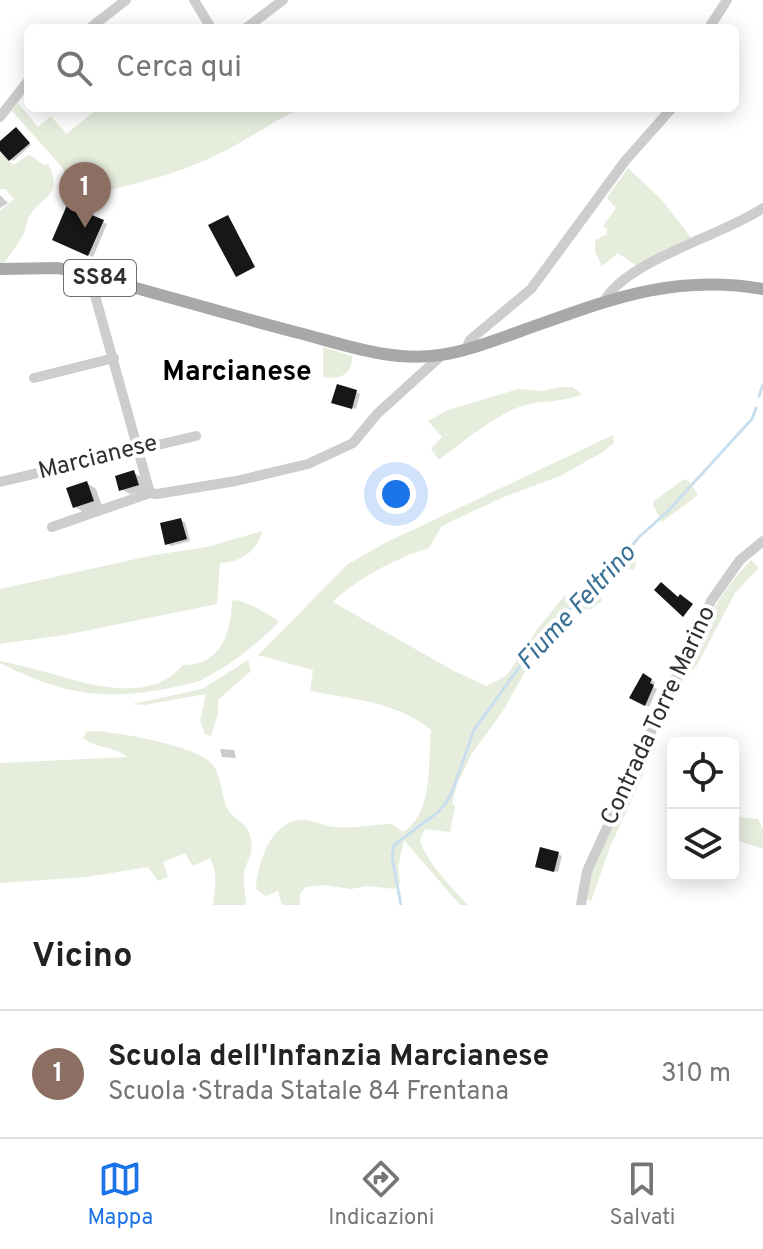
<!DOCTYPE html>
<html lang="it">
<head>
<meta charset="utf-8">
<style>
  :root { --surface:#fff; --page:#f2f2f2; --text:#222; --muted:#767676; --line:#e0e0e0; --accent:#1a73e8 }
  body { margin:0; font-family:Overpass,sans-serif; background:var(--page); color:var(--text) }
  .controls { position:absolute; right:24px; bottom:24px; display:grid; overflow:hidden; border-radius:12px; box-shadow:0 4px 20px #0003 }
  .controls button { width:72px; height:72px; display:grid; place-items:center; padding:0; border:0; border-bottom:2px solid var(--line); background:var(--surface); color:var(--text); font:40px sans-serif }
  .you { position:absolute; left:396px; top:494px; width:28px; height:28px; margin:-20px; border:6px solid #fff; border-radius:50%; background:#1a73e8; box-shadow:0 0 0 12px #1a73e833 }
  .badge { display:grid; place-items:center; width:52px; height:52px; border-radius:50%; background:var(--accent); color:#fff; font-size:26px; font-weight:700 }
  .pin { position:absolute; translate:-50% -66px; filter:drop-shadow(0 2px 4px #0008) }
  .pin::after { content:''; position:absolute; top:42px; width:28px; height:24px; background:inherit; clip-path:polygon(0 0,100% 0,50% 100%) }
  .list { margin:0; padding:0; list-style:none }
  h2 { display:flex; justify-content:space-between; align-items:center; height:104px; margin:0; padding:0 32px; font-size:34px }
  h2 small { font-size:26px; font-weight:400; color:var(--muted) }
  .list li { display:grid; grid-template-columns:52px 1fr auto; gap:24px; align-items:center; box-sizing:border-box; height:128px; padding:0 32px; border-top:2px solid var(--line) }
  .list b { display:block; font-size:30px; white-space:nowrap }
  .list p { margin:0; font-size:26px; white-space:nowrap; color:var(--muted) }
  .list em { font-size:26px; font-style:normal; color:var(--muted) }
  .icon { flex:none; width:44px; height:44px; fill:none; stroke:currentColor; stroke-width:2; stroke-linecap:round; stroke-linejoin:round }
  .map { position:relative; flex:none; width:763px; height:905px; overflow:hidden }
  .search { position:absolute; background:var(--surface); box-shadow:0 4px 20px #0003; left:24px; right:24px; top:24px; height:88px; display:flex; align-items:center; gap:20px; box-sizing:border-box; padding:0 28px; border-radius:12px; color:var(--muted); font-size:30px }
  .sheet { height:232px; background:var(--surface) }
  nav { display:flex; justify-content:space-around; align-items:center; box-sizing:border-box; height:112px; border-top:2px solid var(--line); background:var(--surface); font-size:22px; color:var(--muted) }
  nav a { display:grid; justify-items:center; gap:4px }
  nav .on { color:var(--accent) }
  .map>svg:first-child { display:block }
  .green { fill:#e6eddd }
  .shadow { fill:#0003 }
  .lines { fill:none; stroke-linecap:round; stroke-linejoin:round }
  .stream { stroke:#c9dfee; stroke-width:3 }
  .building { fill:#171717 }
  .minor { stroke:#cdcdcd; stroke-width:10 }
  .major { stroke:#a8a8a8; stroke-width:12 }
  .labels { text-anchor:middle; dominant-baseline:central; stroke-width:8; stroke-linejoin:round; paint-order:stroke }
  .shield { fill:#fff; stroke:#6e6e6e; stroke-width:2 }
  .shield-label { font-size:22px; font-weight:bold; fill:#303030 }
  .street-label { font-size:24px; fill:#303030; stroke:#fff }
  .water-label { font-size:26px; font-style:italic; fill:#3a7196; stroke:#fff }
  .quarter-label { font-size:28px; font-weight:bold; fill:#000; stroke:#fff }
</style>
</head>
<body>
<div class="map">
<svg width="763" height="905" viewBox="0 0 763 905">
  <rect width="100%" height="100%" fill="#fff"/>
  <path class="green" d="M 18,103 L 38,127 L 51,116 L 66,134 L 99,108 L 300,108 C 267,125 236,148 201,162 C 161,179 117,188 75,198 L 62,167 L 12,111 Z
    M 0,151 L 13,165 L 29,155 L 45,165 L 48,163 C 64,198 42,194 29,217 C 26,222 26,230 23,235 C 18,245 10,253 5,262 L 0,263 L 0,211 L 14,199 L 5,189 L 0,189 Z
    M 628,168 L 662,200 L 692,239 L 638,267 L 618,253 L 602,266 L 595,252 L 595,240 L 607,234 L 607,229 L 603,226 L 616,208 L 607,198 Z
    M 323,347 L 352,356 C 353,374 340,380 323,377 Z
    M 560,387 L 572,387 L 582,394 C 559,404 545,399 522,406 C 496,415 461,443 439,460 L 431,449 L 442,437 L 428,421 L 448,410 L 518,389 L 542,391 Z
    M 613,435 L 614,443 L 603,452 L 560,476 L 499,499 L 442,526 L 429,548 C 400,556 354,580 333,602 L 454,671 L 487,686 L 507,675 L 536,631 L 564,596 L 574,599 L 587,585 L 600,583 L 597,576 L 626,549 L 632,549 L 637,559 L 634,570 L 622,568 L 601,583 L 604,590 L 601,602 L 591,609 L 571,610 L 535,654 L 503,711 L 471,755 L 457,784 L 452,804 L 455,806 L 450,832 L 425,829 L 420,841 C 430,867 450,885 468,905 L 460,905 L 404,840 L 398,866 L 400,882 L 395,889 L 367,886 L 351,889 L 322,885 L 306,887 L 300,893 L 300,905 L 282,905 L 278,891 L 266,896 L 256,889 C 257,865 270,823 299,820 C 311,818 325,827 336,827 C 355,829 373,824 392,824 L 403,832 C 433,814 428,763 431,730 C 398,702 351,699 310,691 L 313,670 L 258,655 L 348,564 L 385,543 Z
    M 684,479 L 689,481 L 698,495 L 662,522 L 653,505 L 654,501 Z
    M 262,531 C 258,551 240,563 220,563 L 217,604 L 65,635 L 0,644 L 0,589 L 154,555 L 207,547 Z
    M 751,560 L 759,568 L 735,593 L 697,665 L 674,690 C 696,640 713,600 751,560 Z
    M 235,600 C 243,600 273,616 279,622 C 256,645 230,666 201,680 C 190,685 177,686 165,689 C 99,701 60,693 0,663 L 0,661 C 16,665 33,668 49,673 C 89,685 151,704 183,665 C 221,665 231,634 232,601 Z
    M 248,660 L 251,671 L 218,700 L 218,714 L 211,736 L 205,734 L 200,721 L 206,694 L 144,705 L 132,704 L 202,689 Z
    M 96,731 C 121,733 199,746 213,765 C 223,779 220,797 229,811 C 237,823 247,821 251,839 C 254,859 245,861 244,874 C 243,884 246,895 246,905 L 213,905 C 215,890 218,872 210,858 L 193,866 L 185,853 L 163,862 L 168,877 L 158,881 L 148,867 L 87,877 L 0,883 L 0,763 L 127,757 C 115,746 96,749 83,738 L 86,732 Z
    M 635,771 L 644,773 L 610,847 L 591,901 L 586,898 L 591,870 Z
    M 740,817 L 758,819 L 763,829 L 763,849 L 736,840 L 733,843 L 733,821 Z"/>
  <path class="shadow" d="M 18,131 L 31,145 L 13,161 L 0,148 L 0,144 Z
    M 0,195 L 8,203 L 0,208 Z
    M 103,222 L 107,224 L 93,257 L 58,242 Z
    M 356,392 L 360,394 L 356,409 L 337,404 Z
    M 134,473 L 143,478 L 147,490 L 130,494 L 121,489 Z
    M 87,483 L 96,489 L 102,506 L 84,512 L 75,507 Z
    M 181,520 L 185,522 L 190,541 L 171,546 L 167,543 Z
    M 643,676 L 655,682 L 653,687 L 657,689 L 649,707 L 632,697 Z
    M 220,749 L 234,750 L 236,758 L 222,757 Z
    M 558,854 L 562,856 L 558,872 L 541,868 Z"/>
  <g class="lines">
    <path class="stream" d="M 759,396 L 763,385
      M 401,905 L 392,857 L 394,845 L 438,812 L 446,803 L 452,792 L 474,730 L 538,641 L 559,618 L 596,589 L 639,537 L 667,512 L 752,419 L 756,408"/>
  </g>
  <path class="building" d="M 16,127 L 30,143 L 9,161 L 0,151 L 0,141 Z
    M 67,205 L 104,220 L 88,256 L 52,240 Z
    M 228,215 L 255,267 L 236,277 L 208,225 Z
    M 337,384 L 357,390 L 352,409 L 331,403 Z
    M 134,470 L 139,485 L 119,491 L 115,476 Z
    M 87,481 L 94,501 L 73,508 L 66,488 Z
    M 181,518 L 187,539 L 165,545 L 160,523 Z
    M 661,582 L 678,597 L 680,594 L 693,604 L 683,617 L 654,590 Z
    M 643,673 L 652,679 L 650,683 L 654,685 L 645,706 L 629,698 Z
    M 540,847 L 559,852 L 554,872 L 535,867 Z"/>
  <g class="lines">
    <path class="minor" d="M 194,0 L 211,28
      M 90,28 L 126,0
      M 246,28 L 283,0
      M 709,28 L 727,0
      M 0,117 L 28,81
      M 92,276 L 91,281 L 150,493
      M 604,302 C 624,261 724,235 763,208
      M 466,349 L 470,340 L 531,289 L 625,161 L 672,108
      M 34,378 L 114,358
      M 0,482 L 196,436
      M 52,527 L 150,493 L 157,494 L 236,481 L 308,464 L 353,443 L 377,414 L 442,355
      M 581,905 L 587,871 L 711,601 L 740,560 L 763,541"/>
    <path class="major" d="M 0,269 L 58,268 L 92,276 C 163,295 233,316 303,334 C 348,346 393,362 440,355 C 468,351 495,340 521,331 C 606,301 671,273 763,289"/>
  </g>
  <g class="labels">
    <rect class="shield" x="64" y="260" width="72" height="36" rx="6"/>
    <g class="shield-label">
      <text x="100" y="278">SS84</text>
    </g>
    <g class="street-label">
      <text transform="translate(98 458) rotate(-14)">Marcianese</text>
      <text transform="translate(659 716) rotate(-65)">Contrada Torre Marino</text>
    </g>
    <g class="water-label">
      <text transform="translate(577 608) rotate(-47)">Fiume Feltrino</text>
    </g>
    <g class="quarter-label">
      <text x="237" y="373">Marcianese</text>
    </g>
  </g>
</svg>
<div class="controls">
<button><svg class="icon" aria-label="locate" viewBox="0 0 24 24"><circle cx="12" cy="12" r="6"/><path d="M12 2v4M12 18v4M2 12h4M18 12h4"/></svg></button>
<button><svg class="icon" aria-label="layers" viewBox="0 0 24 24"><path d="M12 4l9 5-9 5-9-5zM3 14l9 5 9-5"/></svg></button>
</div>
<div class="you"></div>
<div class="pin badge" style="left:85px;top:228px;background:#8d6e63">1</div>
<div class="search"><svg class="icon" aria-label="search" viewBox="0 0 24 24"><circle cx="10" cy="10" r="6"/><path d="M15 15l6 6"/></svg>Cerca qui</div>
</div>
<section class="sheet">
<h2>Vicino<small></small></h2>
<ul class="list">
<li><span class="badge" style="background:#8d6e63">1</span><div><b>Scuola dell'Infanzia Marcianese</b><p>Scuola · Strada Statale 84 Frentana</p></div><em>310 m</em></li>
</ul>
</section>
<nav>
<a class="on"><svg class="icon" aria-label="map" viewBox="0 0 24 24"><path d="M3 6l6-2 6 2 6-2v14l-6 2-6-2-6 2zM9 4v14M15 6v14"/></svg>Mappa</a>
<a><svg class="icon" aria-label="directions" viewBox="0 0 24 24"><path d="M12 3l9 9-9 9-9-9zM9 14v-3h6M13 9l2 2-2 2"/></svg>Indicazioni</a>
<a><svg class="icon" aria-label="saved" viewBox="0 0 24 24"><path d="M7 4h10v16l-5-4-5 4z"/></svg>Salvati</a>
</nav>
</body>
</html>
